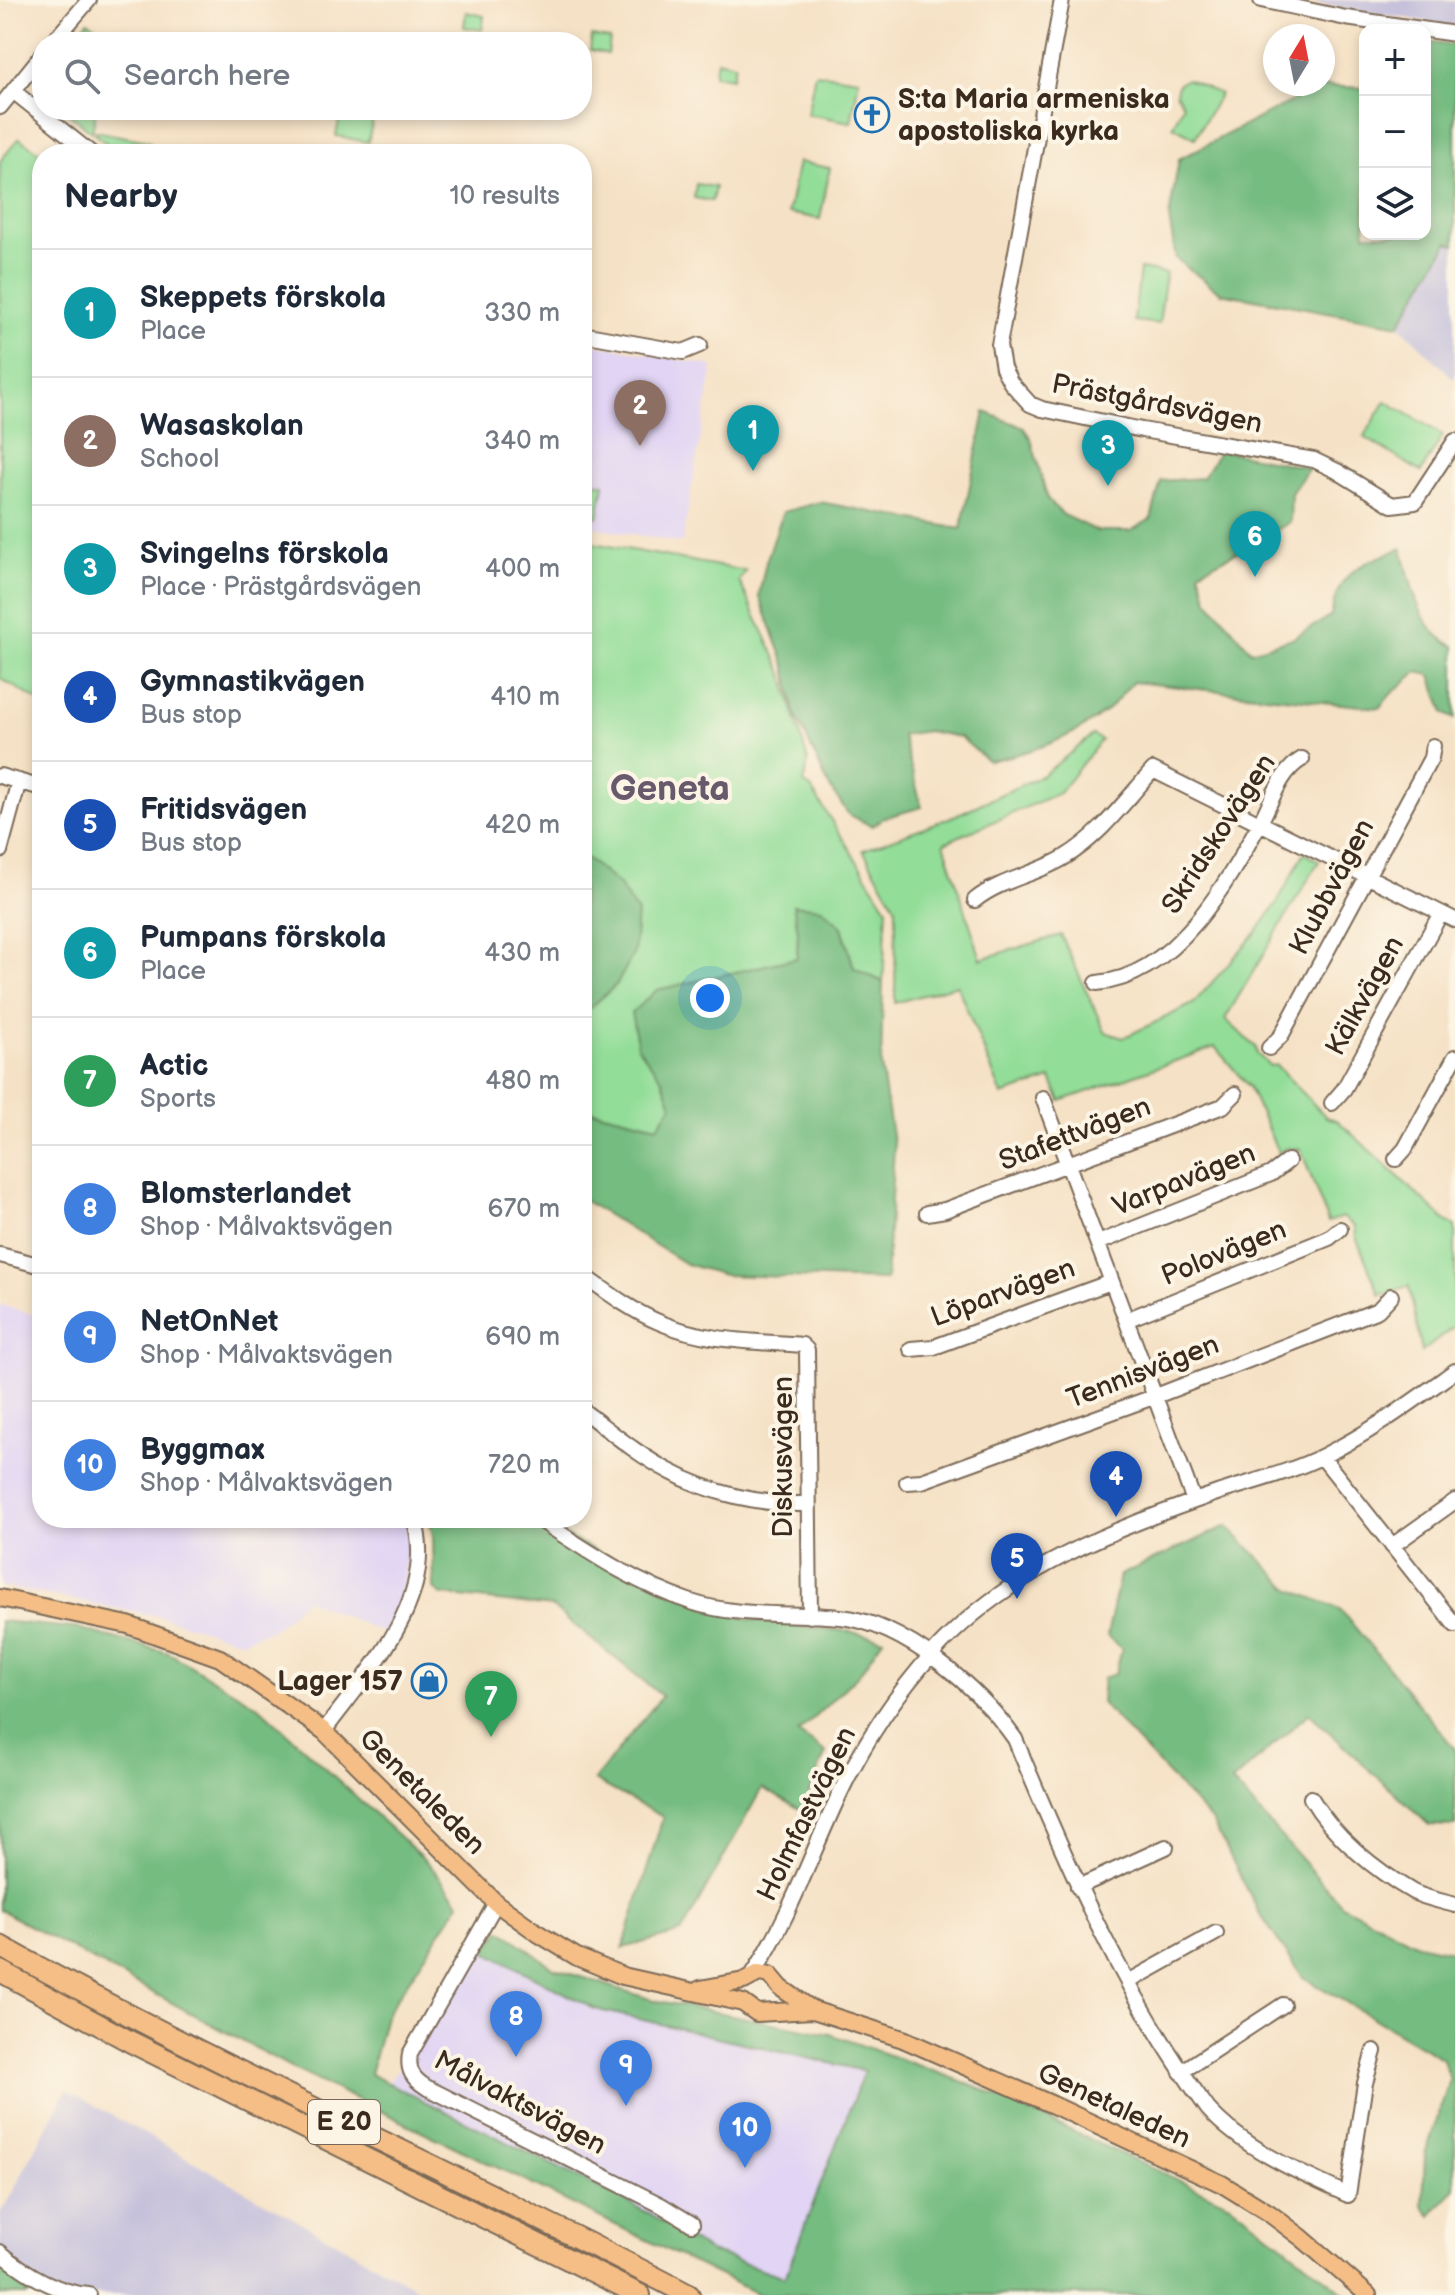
<!DOCTYPE html>
<html lang="en">
<head>
<meta charset="utf-8">
<style>
  :root { --surface:#fff; --page:#f2f2f3; --text:#1f2937; --muted:#747a83; --line:#e0e1e3; --accent:#d93025 }
  body { margin:0; font-family:"Balsamiq Sans",sans-serif; background:var(--page); color:var(--text) }
  .controls { position:absolute; right:24px; top:24px; display:grid; overflow:hidden; border-radius:16px; box-shadow:0 4px 12px #0003 }
  .controls button { width:72px; height:72px; display:grid; place-items:center; padding:0; border:0; border-bottom:2px solid var(--line); background:var(--surface); color:var(--text); font:40px sans-serif }
  .compass { position:absolute; left:1263px; top:24px; width:72px; height:72px; border-radius:50%; background:var(--surface); box-shadow:0 4px 12px #0003; rotate:10deg }
  .you { position:absolute; left:710px; top:998px; width:28px; height:28px; margin:-20px; border:6px solid #fff; border-radius:50%; background:#1a73e8; box-shadow:0 0 0 12px #1a73e833 }
  .badge { display:grid; place-items:center; width:52px; height:52px; border-radius:50%; background:var(--accent); color:#fff; font-size:26px; font-weight:700 }
  .pin { position:absolute; translate:-50% -66px; filter:drop-shadow(0 2px 4px #0008) }
  .pin::after { content:''; position:absolute; top:42px; width:28px; height:24px; background:inherit; clip-path:polygon(0 0,100% 0,50% 100%) }
  .list { margin:0; padding:0; list-style:none }
  h2 { display:flex; justify-content:space-between; align-items:center; height:104px; margin:0; padding:0 32px; font-size:34px }
  h2 small { font-size:26px; font-weight:400; color:var(--muted) }
  .list li { display:grid; grid-template-columns:52px 1fr auto; gap:24px; align-items:center; box-sizing:border-box; height:128px; padding:0 32px; border-top:2px solid var(--line) }
  .list b { display:block; font-size:30px; white-space:nowrap }
  .list p { margin:0; font-size:26px; white-space:nowrap; color:var(--muted) }
  .list em { font-size:26px; font-style:normal; color:var(--muted) }
  .icon { flex:none; width:44px; height:44px; fill:none; stroke:currentColor; stroke-width:2; stroke-linecap:round; stroke-linejoin:round }
  .map { position:relative; flex:none; width:1455px; height:2295px; overflow:hidden }
  .search { position:absolute; background:var(--surface); box-shadow:0 4px 12px #0003; left:32px; top:32px; width:560px; height:88px; display:flex; align-items:center; gap:20px; box-sizing:border-box; padding:0 28px; border-radius:32px; color:var(--muted); font-size:30px }
  .panel { position:absolute; background:var(--surface); box-shadow:0 4px 12px #0003; left:32px; top:144px; width:560px; height:1384px; border-radius:32px }
  .map>svg:first-child { display:block }
  .built { fill:#e1d4f4 }
  .industrial { fill:#c5c0db }
  .green { fill:#92dd98; stroke:#66845b; stroke-width:2 }
  .forest { fill:#75bc80; stroke:#58734f; stroke-width:2 }
  .lines { fill:none; stroke-linecap:round; stroke-linejoin:round }
  .minor-casing { stroke:#7c6a58; stroke-width:18 }
  .major-casing { stroke:#7c6a58; stroke-width:20 }
  .highway-casing { stroke:#7c6a58; stroke-width:24 }
  .minor { stroke:#fff; stroke-width:14 }
  .major { stroke:#f5be86; stroke-width:16 }
  .highway { stroke:#f5be86; stroke-width:20 }
  .labels { text-anchor:middle; dominant-baseline:central; stroke-width:8; stroke-linejoin:round; paint-order:stroke }
  .shield { fill:#fcf5e5; stroke:#75675a; stroke-width:2 }
  .shield-label { font-size:26px; font-weight:bold; fill:#3b2a1e }
  .poi-label { font-size:28px; font-weight:bold; fill:#3b2a1e; stroke:#fcf5e5; text-anchor:start }
  .street-label { font-size:28px; fill:#3b2a1e; stroke:#fcf5e5 }
  .district-label { font-size:36px; font-weight:bold; fill:#69596c; stroke:#fcf5e5 }
</style>
</head>
<body>
<div class="map">
<svg width="1455" height="2295" viewBox="0 0 1455 2295">
  <rect width="100%" height="100%" fill="#fcf5e5"/>
  <filter id="ink" filterUnits="userSpaceOnUse"><feTurbulence type="fractalNoise" baseFrequency=".0125" numOctaves="2"/><feDisplacementMap in="SourceGraphic" scale="16" xChannelSelector="R" yChannelSelector="G"/><feConvolveMatrix kernelMatrix="1 2 1 2 8 2 1 2 1" color-interpolation-filters="sRGB"/></filter>
  <filter id="wash" filterUnits="userSpaceOnUse"><feTurbulence type="fractalNoise" baseFrequency=".006" numOctaves="4" result="noise"/><feDisplacementMap in="SourceGraphic" scale="32" xChannelSelector="R" yChannelSelector="G"/><feGaussianBlur stdDeviation="1.8" result="paint"/><feColorMatrix in="noise" values="0 0 0 0 0 0 0 0 0 0 0 0 0 0 0 0 0 1.4 0 .05"/><feComposite in="paint" operator="in"/></filter>
  <g filter="url(#wash)">
    <rect width="100%" height="100%" fill="#f5e1c5"/>
    <path class="built" d="M 582,342 L 713,366 L 682,543 L 582,525 Z
      M 0,1305 L 42,1317 L 42,1518 L 405,1518 L 408,1537 L 403,1595 L 383,1633 L 306,1599 L 275,1628 L 242,1641 L 158,1616 L 0,1586 Z
      M 484,1951 L 595,2009 L 864,2071 L 785,2278 L 710,2252 L 634,2205 L 388,2083 Z"/>
    <path class="industrial" d="M 1305,0 L 1455,0 L 1455,26 L 1332,6 Z
      M 1449,241 L 1455,245 L 1455,380 L 1399,325 Z
      M 67,2090 L 429,2295 L 30,2295 L 0,2258 L 0,2215 Z"/>
    <path class="green" d="M 466,12 L 484,16 L 482,30 L 464,27 Z
      M 88,21 L 109,36 L 108,42 L 70,42 Z
      M 592,36 L 610,39 L 608,54 L 590,50 Z
      M 717,60 L 735,64 L 732,78 L 714,75 Z
      M 815,73 L 859,79 L 851,122 L 807,114 Z
      M 1187,79 L 1220,94 L 1195,138 L 1173,126 L 1183,105 L 1176,93 L 1178,84 Z
      M 64,110 L 96,110 L 92,132 Z
      M 341,110 L 375,110 L 368,142 L 336,136 Z
      M 95,131 L 147,141 L 164,154 L 119,154 L 95,134 Z
      M 19,138 L 42,154 L 42,703 L 0,678 L 0,161 Z
      M 798,162 L 830,168 L 820,219 L 788,213 Z
      M 696,184 L 715,187 L 712,201 L 694,198 Z
      M 1140,269 L 1166,273 L 1159,324 L 1134,321 Z
      M 1386,401 L 1443,435 L 1421,472 L 1364,437 Z
      M 582,480 L 604,484 L 598,517 L 582,514 Z
      M 582,541 L 746,571 L 739,581 L 782,671 L 808,761 L 804,784 L 810,787 L 887,908 L 883,982 L 854,968 L 842,927 L 794,905 L 798,931 L 797,958 L 657,990 L 638,1047 L 662,1079 L 673,1105 L 658,1126 L 582,1108 L 582,1015 L 617,984 L 618,884 L 582,855 Z
      M 1093,735 L 1101,740 L 1059,793 L 944,843 L 981,959 L 1061,935 L 1105,1032 L 1123,1038 L 1193,1004 L 1256,933 L 1277,903 L 1304,853 L 1319,861 L 1225,1019 L 1256,1047 L 1257,1054 L 1270,1066 L 1276,1065 L 1326,1117 L 1337,1120 L 1445,1220 L 1455,1226 L 1455,1326 L 1422,1352 L 1409,1286 L 1380,1295 L 1356,1237 L 1355,1227 L 1343,1217 L 1328,1222 L 1301,1150 L 1288,1148 L 1278,1152 L 1249,1087 L 1215,1047 L 1061,1101 L 1051,1079 L 1002,1095 L 957,985 L 895,1003 L 896,908 L 863,850 L 954,816 L 1043,775 Z"/>
    <path class="forest" d="M 1425,41 L 1455,45 L 1455,245 L 1448,242 L 1399,325 L 1221,293 L 1176,259 L 1169,218 L 1179,159 L 1321,86 L 1365,88 L 1365,234 L 1425,234 Z
      M 985,412 L 1023,427 L 1031,439 L 1048,500 L 1063,515 L 1097,531 L 1130,531 L 1151,519 L 1161,481 L 1202,478 L 1220,450 L 1309,468 L 1291,493 L 1290,522 L 1257,542 L 1199,571 L 1208,600 L 1251,651 L 1293,638 L 1331,616 C 1338,569 1362,564 1402,548 C 1411,582 1418,632 1455,646 L 1455,719 L 1444,713 L 1431,675 L 1417,672 L 1391,694 L 1379,708 L 1133,682 C 1124,691 1117,702 1107,710 C 1075,738 1029,753 988,761 L 960,737 L 927,731 L 902,735 L 922,807 L 883,818 L 872,826 L 849,815 L 829,786 L 795,713 L 786,667 L 759,595 L 766,562 L 783,512 L 820,502 L 961,529 Z
      M 582,855 L 618,884 L 637,912 L 634,953 L 617,984 L 582,1015 Z
      M 793,905 L 822,908 L 842,927 L 854,968 L 883,982 L 881,1066 L 894,1148 L 886,1280 L 724,1275 L 686,1264 L 582,1199 L 582,1108 L 658,1126 L 672,1105 L 662,1079 L 638,1047 L 631,1013 L 657,990 L 797,958 L 798,931 Z
      M 429,1518 L 532,1518 L 715,1612 L 774,1624 L 848,1631 L 883,1639 L 859,1674 L 798,1733 L 826,1752 L 802,1810 L 762,1788 L 682,1932 L 623,1948 L 663,1817 L 594,1780 L 662,1696 L 552,1607 L 442,1595 L 434,1589 L 433,1536 Z
      M 1227,1526 L 1290,1589 L 1340,1609 L 1455,1749 L 1455,1826 L 1429,1825 L 1309,1713 L 1232,1782 L 1342,1905 L 1417,1944 L 1455,1952 L 1455,2188 L 1431,2216 L 1423,2206 L 1425,2155 L 1450,2080 L 1443,2059 L 1303,1977 L 1260,1914 L 1212,1821 L 1101,1703 L 1103,1678 L 1115,1674 L 1122,1649 L 1107,1636 L 1120,1575 Z
      M 0,1621 L 81,1629 L 169,1653 L 258,1706 L 429,1864 L 460,1903 L 385,2016 L 370,2074 L 634,2205 L 710,2252 L 785,2277 L 864,2071 L 595,2009 L 484,1951 L 501,1930 L 554,1968 L 653,2000 L 830,2034 L 975,2086 L 1232,2205 L 1347,2295 L 760,2295 L 296,2070 L 0,1910 Z
      M 0,2258 L 28,2295 L 0,2295 Z"/>
  </g>
  <g filter="url(#ink)">
    <g class="lines">
      <g class="minor-casing">
        <path id="minor" d="M 1062,0 L 999,345 L 1003,368 L 1011,383 L 1030,404 L 1042,409 L 1142,430 L 1314,460 L 1337,471 L 1392,505 L 1415,502 L 1455,441
          M 1261,0 L 1346,18 L 1455,34
          M 53,42 L 89,0
          M 13,91 L 92,154
          M 0,107 L 42,55
          M 582,334 L 683,352 L 700,345
          M 0,776 L 42,788
          M 0,851 L 19,781
          M 975,900 C 1001,879 1036,875 1065,857 C 1101,835 1125,801 1153,770 L 1455,920
          M 1097,983 C 1176,977 1228,881 1262,819 C 1273,798 1281,771 1302,759
          M 1269,1048 L 1281,1036 L 1431,758 L 1433,746
          M 1043,1098 L 1194,1501
          M 1332,1103 L 1344,1089 L 1441,913
          M 1396,1159 L 1405,1149 L 1455,1057
          M 927,1213 L 945,1210 L 1223,1106 L 1235,1094
          M 1098,1243 L 1271,1174 L 1288,1161
          M 0,1255 L 42,1266
          M 582,1274 C 607,1292 632,1311 661,1323 C 706,1342 755,1341 802,1345 L 807,1350 L 810,1616
          M 1126,1320 L 1329,1238 L 1340,1229
          M 911,1349 L 934,1347 L 1111,1282
          M 582,1410 C 610,1431 638,1455 669,1471 C 711,1494 762,1505 808,1504
          M 1322,1457 L 1455,1625
          M 907,1482 L 922,1481 L 1156,1396 L 1378,1310 L 1391,1296
          M 537,1518 C 586,1550 635,1584 691,1602 C 740,1618 790,1612 841,1617 C 905,1624 979,1688 1015,1739 C 1070,1871 1123,1993 1208,2109 C 1244,2149 1300,2173 1348,2195 L 1365,2083 L 1374,2051
          M 1392,1546 L 1455,1501
          M 324,1731 C 368,1671 439,1599 414,1518
          M 1311,1798 C 1333,1836 1375,1870 1413,1892 C 1425,1898 1441,1901 1455,1905
          M 1078,1887 L 1166,1847
          M 496,1903 L 410,2054 C 407,2070 413,2079 426,2087 L 661,2205 L 692,2224
          M 753,1974 C 791,1916 812,1851 842,1789 C 865,1741 898,1692 933,1653 C 1010,1568 1114,1529 1220,1492 C 1254,1481 1291,1472 1323,1456 C 1370,1433 1413,1401 1455,1371
          M 1128,1982 L 1216,1933
          M 1181,2072 L 1283,2005
          M 0,2252 C 26,2274 55,2292 89,2295"/>
      </g>
      <g class="major-casing">
        <path id="major" d="M 0,1598 L 128,1625 L 220,1658 L 324,1731 L 496,1903 L 539,1934 L 577,1957 L 623,1976 L 743,2003 L 757,2013 L 813,2010
          M 700,1989 L 744,1981 L 759,1973 L 770,1975 L 781,1988 L 813,2010 L 903,2039 L 1053,2105 L 1222,2184 L 1269,2213 L 1302,2238 L 1368,2295"/>
      </g>
      <g class="highway-casing">
        <path id="highway" d="M 0,1946 C 225,2071 461,2175 689,2295
          M 0,1971 L 131,2042 L 640,2295"/>
      </g>
      <use href="#minor" class="minor"/>
      <use href="#major" class="major"/>
      <use href="#highway" class="highway"/>
    </g>
  </g>
  <defs>
    <g id="church-ring" transform="scale(1.8)"><circle r="9.5" fill="#fcf5e5" stroke="#1f6fb2" stroke-width="1.5"/><path d="M-1.2-6h2.4v3.5h3.3v2.4h-3.3V6h-2.4V-.1h-3.3v-2.4h3.3Z" fill="#1f6fb2"/></g>
    <g id="shop-ring" transform="scale(1.8)"><circle r="9.5" fill="#fcf5e5" stroke="#1f6fb2" stroke-width="1.5"/><path d="M-5-2.5h2.3a2.7 3.5 0 0 1 5.4 0H5L5.5 6h-11ZM-1.5-2.5h3a1.5 2.3 0 0 0-3 0Z" fill="#1f6fb2"/></g>
  </defs>
  <g fill-rule="evenodd">
    <use href="#church-ring" x="872" y="115"/>
    <use href="#shop-ring" x="429" y="1681"/>
  </g>
  <g class="labels">
    <rect class="shield" x="308" y="2100" width="72" height="44" rx="6"/>
    <g class="shield-label">
      <text x="344" y="2122">E 20</text>
    </g>
    <g class="poi-label">
      <text x="898" y="99">S:ta Maria armeniska<tspan x="898" dy="32">apostoliska kyrka</tspan></text>
      <text x="403" y="1681" text-anchor="end">Lager 157</text>
    </g>
    <g class="street-label">
      <text transform="translate(1157 404) rotate(11)">Prästgårdsvägen</text>
      <text transform="translate(1219 834) rotate(-57)">Skridskovägen</text>
      <text transform="translate(1332 887) rotate(-62)">Klubbvägen</text>
      <text transform="translate(1365 996) rotate(-61)">Kälkvägen</text>
      <text transform="translate(1075 1134) rotate(-21)">Stafettvägen</text>
      <text transform="translate(1184 1180) rotate(-22)">Varpavägen</text>
      <text transform="translate(1224 1253) rotate(-22)">Polovägen</text>
      <text transform="translate(1003 1293) rotate(-20)">Löparvägen</text>
      <text transform="translate(1143 1372) rotate(-21)">Tennisvägen</text>
      <text transform="translate(783 1457) rotate(-90)">Diskusvägen</text>
      <text transform="translate(422 1792) rotate(45)">Genetaleden</text>
      <text transform="translate(807 1814) rotate(-64)">Holmfastvägen</text>
      <text transform="translate(520 2103) rotate(28)">Målvaktsvägen</text>
      <text transform="translate(1114 2106) rotate(25)">Genetaleden</text>
    </g>
    <g class="district-label">
      <text x="670" y="789">Geneta</text>
    </g>
  </g>
</svg>
<div class="controls">
<button>+</button>
<button>−</button>
<button><svg class="icon" aria-label="layers" viewBox="0 0 24 24"><path d="M12 4l9 5-9 5-9-5zM3 14l9 5 9-5"/></svg></button>
</div>
<svg class="compass" viewBox="-18 -18 36 36"><path d="M0-13l5 13h-10z" fill="#e53935"/><path d="M0 13l5-13h-10z" fill="#747a83"/></svg>
<div class="you"></div>
<div class="pin badge" style="left:753px;top:471px;background:#0f9aa8">1</div>
<div class="pin badge" style="left:640px;top:446px;background:#8d6e63">2</div>
<div class="pin badge" style="left:1108px;top:486px;background:#0f9aa8">3</div>
<div class="pin badge" style="left:1116px;top:1517px;background:#1a4fb4">4</div>
<div class="pin badge" style="left:1017px;top:1599px;background:#1a4fb4">5</div>
<div class="pin badge" style="left:1255px;top:577px;background:#0f9aa8">6</div>
<div class="pin badge" style="left:491px;top:1737px;background:#2e9e5b">7</div>
<div class="pin badge" style="left:516px;top:2057px;background:#3f7fe0">8</div>
<div class="pin badge" style="left:626px;top:2106px;background:#3f7fe0">9</div>
<div class="pin badge" style="left:745px;top:2168px;background:#3f7fe0">10</div>
<div class="search"><svg class="icon" aria-label="search" viewBox="0 0 24 24"><circle cx="10" cy="10" r="6"/><path d="M15 15l6 6"/></svg>Search here</div>
<section class="panel">
<h2>Nearby<small>10 results</small></h2>
<ul class="list">
<li><span class="badge" style="background:#0f9aa8">1</span><div><b>Skeppets förskola</b><p>Place</p></div><em>330 m</em></li>
<li><span class="badge" style="background:#8d6e63">2</span><div><b>Wasaskolan</b><p>School</p></div><em>340 m</em></li>
<li><span class="badge" style="background:#0f9aa8">3</span><div><b>Svingelns förskola</b><p>Place · Prästgårdsvägen</p></div><em>400 m</em></li>
<li><span class="badge" style="background:#1a4fb4">4</span><div><b>Gymnastikvägen</b><p>Bus stop</p></div><em>410 m</em></li>
<li><span class="badge" style="background:#1a4fb4">5</span><div><b>Fritidsvägen</b><p>Bus stop</p></div><em>420 m</em></li>
<li><span class="badge" style="background:#0f9aa8">6</span><div><b>Pumpans förskola</b><p>Place</p></div><em>430 m</em></li>
<li><span class="badge" style="background:#2e9e5b">7</span><div><b>Actic</b><p>Sports</p></div><em>480 m</em></li>
<li><span class="badge" style="background:#3f7fe0">8</span><div><b>Blomsterlandet</b><p>Shop · Målvaktsvägen</p></div><em>670 m</em></li>
<li><span class="badge" style="background:#3f7fe0">9</span><div><b>NetOnNet</b><p>Shop · Målvaktsvägen</p></div><em>690 m</em></li>
<li><span class="badge" style="background:#3f7fe0">10</span><div><b>Byggmax</b><p>Shop · Målvaktsvägen</p></div><em>720 m</em></li>
</ul>
</section>
</div>
</body>
</html>
